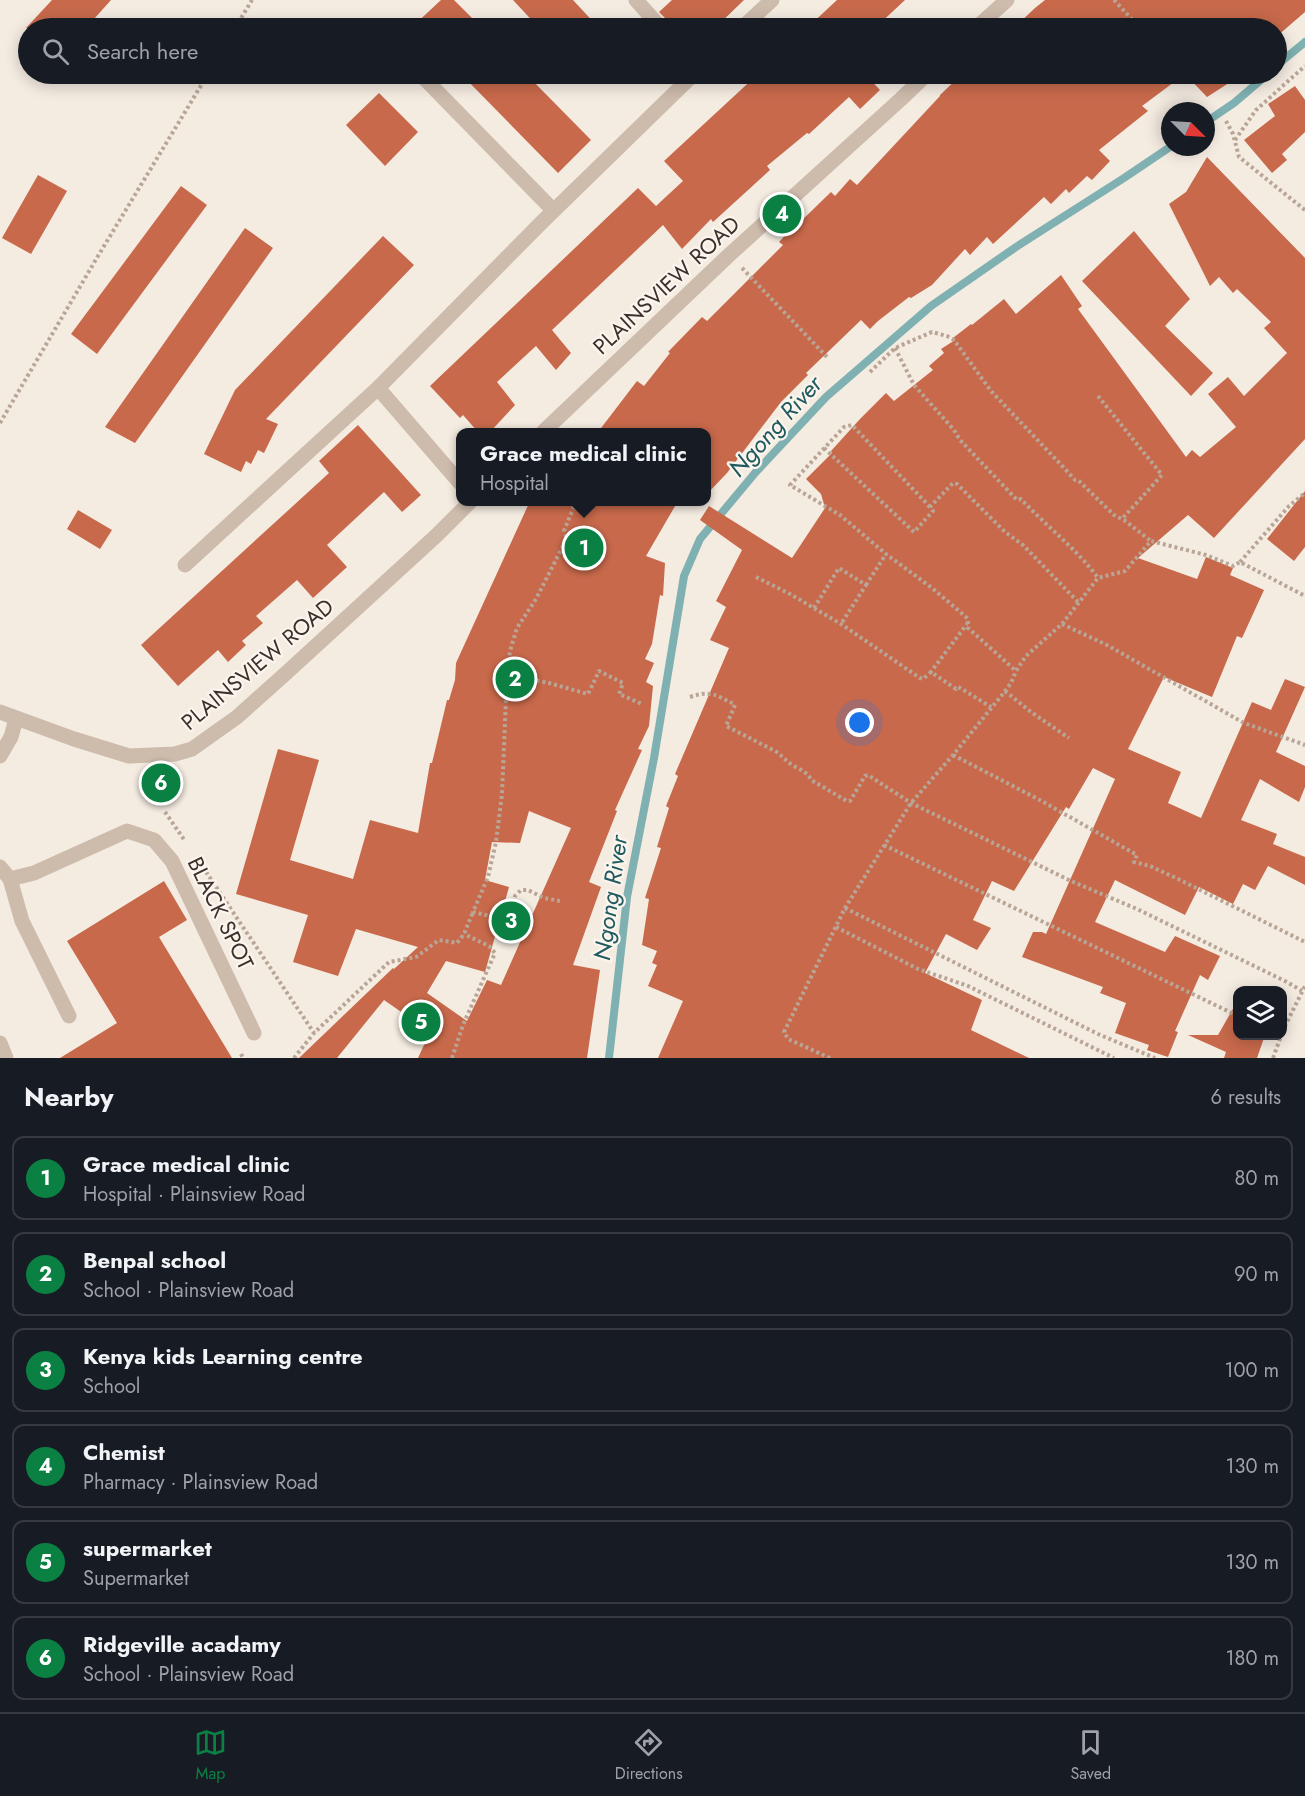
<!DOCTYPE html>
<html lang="en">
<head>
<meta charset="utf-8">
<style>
  :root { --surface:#171b24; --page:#242831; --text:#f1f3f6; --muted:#9ea1a6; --line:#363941; --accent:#0b8043 }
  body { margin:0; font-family:Jost,sans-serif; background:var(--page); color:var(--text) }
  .controls { position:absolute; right:18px; bottom:18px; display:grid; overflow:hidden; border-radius:12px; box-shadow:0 3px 15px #0003 }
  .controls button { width:54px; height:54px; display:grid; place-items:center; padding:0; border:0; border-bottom:2px solid var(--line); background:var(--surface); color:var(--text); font:30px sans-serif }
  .compass { position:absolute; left:1161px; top:102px; width:54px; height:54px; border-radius:50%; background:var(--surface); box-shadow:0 3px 15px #0003; rotate:114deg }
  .you { position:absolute; left:860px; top:723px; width:21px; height:21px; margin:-15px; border:4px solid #fff; border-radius:50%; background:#1a73e8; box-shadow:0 0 0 9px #1a73e833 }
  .badge { display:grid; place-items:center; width:39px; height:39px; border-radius:50%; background:var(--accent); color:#fff; font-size:20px; font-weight:700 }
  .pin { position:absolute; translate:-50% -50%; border:3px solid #fff; box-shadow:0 2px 6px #0006 }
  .popup { position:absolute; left:456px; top:428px; width:255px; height:78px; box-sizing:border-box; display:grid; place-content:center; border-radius:12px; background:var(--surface); filter:drop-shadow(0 2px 4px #0005); font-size:20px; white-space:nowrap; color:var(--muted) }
  .popup b { font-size:22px; color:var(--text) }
  .popup::after { content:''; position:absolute; left:50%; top:100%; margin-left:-12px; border:12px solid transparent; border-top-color:var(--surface) }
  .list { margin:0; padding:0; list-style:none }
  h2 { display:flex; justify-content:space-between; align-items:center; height:78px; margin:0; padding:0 24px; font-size:26px }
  h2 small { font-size:20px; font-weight:400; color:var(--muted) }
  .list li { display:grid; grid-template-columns:39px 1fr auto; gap:18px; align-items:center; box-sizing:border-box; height:84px; margin:0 12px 12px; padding:0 12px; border:2px solid var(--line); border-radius:12px }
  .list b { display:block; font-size:22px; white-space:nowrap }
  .list p { margin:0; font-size:20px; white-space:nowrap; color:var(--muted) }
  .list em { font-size:20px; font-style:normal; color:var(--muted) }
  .icon { flex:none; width:33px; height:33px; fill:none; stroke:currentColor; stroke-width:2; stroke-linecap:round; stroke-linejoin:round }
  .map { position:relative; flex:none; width:1305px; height:1058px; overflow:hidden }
  .search { position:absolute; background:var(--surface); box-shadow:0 3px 15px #0003; left:18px; right:18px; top:18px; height:66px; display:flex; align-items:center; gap:15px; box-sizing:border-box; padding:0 21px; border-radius:33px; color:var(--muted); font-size:22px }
  .sheet { height:654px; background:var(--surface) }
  nav { display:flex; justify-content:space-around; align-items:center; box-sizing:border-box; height:84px; border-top:2px solid var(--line); background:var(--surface); font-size:16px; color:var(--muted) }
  nav a { display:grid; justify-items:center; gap:3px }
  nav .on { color:var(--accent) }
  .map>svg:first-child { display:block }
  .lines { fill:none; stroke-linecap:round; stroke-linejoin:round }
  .stream { stroke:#7fb0b2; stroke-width:8 }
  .building { fill:#c8694b; fill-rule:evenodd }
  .path { stroke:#b9a596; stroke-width:4; stroke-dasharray:3 3; stroke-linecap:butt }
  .lane { stroke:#cdbbac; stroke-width:15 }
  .street { stroke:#cdbbac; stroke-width:15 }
  .labels { text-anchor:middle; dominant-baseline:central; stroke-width:4.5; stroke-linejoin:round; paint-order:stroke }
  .street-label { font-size:22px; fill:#3b302b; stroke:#fbf5ee }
  .water-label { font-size:24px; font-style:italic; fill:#1f5a5e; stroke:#fbf5ee }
</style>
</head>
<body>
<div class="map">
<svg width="1305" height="1058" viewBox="0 0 1305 1058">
  <rect width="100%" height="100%" fill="#f4ebe1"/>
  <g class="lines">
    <path class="stream" d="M 1276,66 L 1305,42
      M 1206,122 L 1234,103 L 1268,74
      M 609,1058 L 627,897 L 654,758 L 684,576 L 700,539 L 755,473 L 826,397 L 931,306 L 1016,247 L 1124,178 L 1170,147"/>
  </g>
  <path class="building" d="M 52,0 L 111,0 L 86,28 L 26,28 Z
    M 441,0 L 454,0 L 482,28 L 411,28 Z
    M 513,0 L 573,0 L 599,28 L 539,28 Z
    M 672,0 L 744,0 L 715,28 L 670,28 L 669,22 L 659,12 Z
    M 837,0 L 905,0 L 875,28 L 807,28 Z
    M 1045,0 L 1305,0 L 1305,12 L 1276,37 L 1276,28 L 1014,28 L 1035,8 Z
    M 461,74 L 526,74 L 591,140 L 558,173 Z
    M 758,74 L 865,74 L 880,90 L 860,109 L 849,97 L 809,134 L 807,133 L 767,166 L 770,170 L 713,222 L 711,219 L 682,249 L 663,225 L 552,330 L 571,353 L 556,370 L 536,346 L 497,382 L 515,405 L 490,432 L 478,432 L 463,415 L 460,418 L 430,386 L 638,188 L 656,206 L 683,181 L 664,161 Z
    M 962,74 L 1243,74 L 1207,97 L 1185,74 L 1142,106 L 1148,111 L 1099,150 L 1110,161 L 1092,180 L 1087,176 L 1069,193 L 1066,189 L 1051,204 L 1044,197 L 993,244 L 987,237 L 970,255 L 965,249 L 932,285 L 911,298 L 909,297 L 878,321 L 870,329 L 861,320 L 806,373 L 808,375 L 781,402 L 727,473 L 707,494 L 707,432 L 598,432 L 637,381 L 644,386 L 670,353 L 668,352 L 702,317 L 707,321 L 783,245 L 779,242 L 795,225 L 796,226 L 831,192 L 835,196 L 850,179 L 857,185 L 940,96 L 940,95 Z
    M 1295,86 L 1305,100 L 1305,132 L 1282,154 L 1287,160 L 1272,173 L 1244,140 L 1275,116 L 1268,104 Z
    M 379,93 L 418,132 L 385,166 L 346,125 Z
    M 1207,157 L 1305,258 L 1305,439 L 1214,538 L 1188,515 L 1138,558 L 1197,579 L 1206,557 L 1233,568 L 1230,575 L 1264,590 L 1242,638 L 1237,636 L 1212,697 L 1164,677 L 1128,749 L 1181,772 L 1168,803 L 1201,818 L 1252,702 L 1271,710 L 1285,679 L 1305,687 L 1276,752 L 1305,766 L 1305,787 L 1299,802 L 1260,779 L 1241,820 L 1277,834 L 1273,844 L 1305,857 L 1305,885 L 1268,866 L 1255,890 L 1243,884 L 1233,904 L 1199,887 L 1185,915 L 1115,880 L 1095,922 L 1165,952 L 1175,936 L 1220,956 L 1208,980 L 1200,975 L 1175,1031 L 1178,1032 L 1168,1057 L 1147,1050 L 1149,1045 L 1115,1033 L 1126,1003 L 1100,993 L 1103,987 L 1022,957 L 1033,932 L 1042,932 L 1046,934 L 1115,779 L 1093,768 L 1069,809 L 1066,807 L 1014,891 L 992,881 L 973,920 L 991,928 L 977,950 L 946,934 L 925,973 L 982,1000 L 971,1030 L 1029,1058 L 658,1058 L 683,1001 L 648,986 L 657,965 L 652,963 L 657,951 L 642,945 L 649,899 L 645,898 L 661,848 L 657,847 L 669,808 L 666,806 L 678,776 L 675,774 L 729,648 L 710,640 L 726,607 L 716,601 L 742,550 L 700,520 L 709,506 L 792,558 L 825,508 L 821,494 L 806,479 L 832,453 L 831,451 L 860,419 L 886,393 L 894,401 L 933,370 L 929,366 L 944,353 L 941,349 L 955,340 L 953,338 L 971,324 L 972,325 L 1004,299 L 1016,314 L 1061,275 L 1082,306 L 1078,309 L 1186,457 L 1192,450 L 1200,457 L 1236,427 L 1208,394 L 1228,377 L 1244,396 L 1287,353 L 1264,328 L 1271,322 L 1237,289 L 1233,293 L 1219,277 L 1210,286 L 1169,204 L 1186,192 Z
    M 38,175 L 67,191 L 31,254 L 2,238 Z
    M 181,186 L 207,205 L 97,354 L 71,334 Z
    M 245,228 L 273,248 L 135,443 L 105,427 Z
    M 1134,231 L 1190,299 L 1165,326 L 1213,373 L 1191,396 L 1082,281 Z
    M 383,236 L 414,265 L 266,419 L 278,424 L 264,453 L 258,450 L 251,464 L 246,461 L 241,472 L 204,454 L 235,390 Z
    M 358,425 L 421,495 L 402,512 L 384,492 L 327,545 L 347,567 L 313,598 L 297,580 L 256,616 L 263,623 L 242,641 L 246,645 L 228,662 L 218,650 L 178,686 L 141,645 L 329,473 L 319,461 Z
    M 1305,491 L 1305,547 L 1294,561 L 1267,539 Z
    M 530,501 L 678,501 L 646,556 L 665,563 L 663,596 L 660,595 L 652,644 L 645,659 L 654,663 L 646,682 L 653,686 L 649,726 L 638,749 L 642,750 L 615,810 L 617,811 L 589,882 L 601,887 L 573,965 L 600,970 L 587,1058 L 418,1058 L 430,1032 L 384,1000 L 337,1058 L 299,1058 L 393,968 L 394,969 L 418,947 L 356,929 L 338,976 L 293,962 L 308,915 L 236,894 L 278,749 L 319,760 L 290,860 L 353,879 L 370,820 L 418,833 L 430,763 L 432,763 L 447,700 L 449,700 L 455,680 L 456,663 ZM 529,811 L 571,828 L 501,985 L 487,980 L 467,1021 L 427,993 L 446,961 L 485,972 L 509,887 L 485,880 L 492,842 L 520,843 Z
    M 78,510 L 112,530 L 100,549 L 67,529 Z
    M 164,881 L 187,920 L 159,937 L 232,1058 L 60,1058 L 117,1023 L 67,941 Z
    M 1238,1000 L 1238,1035 L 1265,1035 L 1257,1058 L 1224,1058 L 1226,1052 L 1188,1035 L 1218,1035 Z"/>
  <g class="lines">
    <path class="path" d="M 1114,0 L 1140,28
      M 235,28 L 252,0
      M 1226,121 L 1233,134 L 1239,157 L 1305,210
      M 1235,140 L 1256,110 L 1305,66
      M 742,268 L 827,357
      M 895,348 L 914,385 L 954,430 L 960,440 L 1017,500 L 1021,499 C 1046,526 1076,548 1098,578
      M 870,372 L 895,348 L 932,332 L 947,336 L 954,340 L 991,391 L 1065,469 L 1075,480 L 1078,480 L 1114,515 L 1124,520 L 1151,541
      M 1098,396 L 1162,475 L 1122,519
      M 0,423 L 98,256 L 208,74
      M 824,448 L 914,532 L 933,511 L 930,507 L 953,483 L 957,484 L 1005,532 L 1023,545 L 1078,602
      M 930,507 L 852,425 L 844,427 L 790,485 L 840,515 L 886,554 L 932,588 L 965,616 L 968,619 L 968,628 L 1016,671
      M 1240,562 L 1289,506 L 1305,493
      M 756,577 L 790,594 L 841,624 L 920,678 L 923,679 L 931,672 L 956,689 L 958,687 L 962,689 L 991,707
      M 866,585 L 886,554
      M 814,608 L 839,568 L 866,585 L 841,624
      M 1062,624 L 1107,645 L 1244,723 L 1305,745
      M 930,673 L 967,624
      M 507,675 L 549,683 L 588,694 L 599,671 L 623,683 L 619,694 L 642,704
      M 1005,691 L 1031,712 L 1069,738
      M 690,697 C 711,690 715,695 734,704 L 735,705 L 726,726 L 775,751 C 780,754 783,758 787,761 C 794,768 807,770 811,780 L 847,801 L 850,801 L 865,776 L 868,775 L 911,803 L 1071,881 L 1137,909 L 1285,981 L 1302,991
      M 953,755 L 1038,799 L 1137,855 L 1134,862 L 1150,866 L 1178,879 L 1305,942
      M 165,812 L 185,841
      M 884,845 L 1238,1016
      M 196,857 L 314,1033
      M 560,901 L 544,898 L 528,890 L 521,890 L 515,896 L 510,918 L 507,920 L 473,912 L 488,877 L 496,842 L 502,794 L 507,675 L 510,651 L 517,628 L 536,599 L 564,544 L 566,537 L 564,531 L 574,506 L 569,502
      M 845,908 L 1098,1034 L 1155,1058
      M 836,927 L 918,969 L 968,986 L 1114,1058
      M 1282,1032 L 1305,986
      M 241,1054 L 243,1058
      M 294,1058 L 314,1033 L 389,962 L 416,957 L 439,940 L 457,943 L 464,934 L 473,912
      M 452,1058 L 463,1025 L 495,953 L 489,946 L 464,934
      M 830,1058 L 788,1039 L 784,1032 L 845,908 L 911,803 L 953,755 L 1002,695 L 1011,683 L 1016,671 L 1026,656 L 1062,624 L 1098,578 L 1125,571 L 1151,541 L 1206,555 L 1233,566 L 1240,562 L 1305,596
      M 1273,1058 L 1281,1036"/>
    <path class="lane" d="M 0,756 L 11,737 L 16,719
      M 0,867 L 10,879 L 34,873 L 127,831 L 154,840 L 172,861 L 254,1033
      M 10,879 L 22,921 L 69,1016"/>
    <path class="street" d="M 636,0 L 661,28
      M 742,28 L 772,0
      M 976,28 L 1007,0
      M 423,77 L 553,210
      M 378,388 L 461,484
      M 543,432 L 728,256 L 901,99 L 927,74
      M 185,565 L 378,388 L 540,224 L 694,74
      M 0,712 L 74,739 L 129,756 L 175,754 L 192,749 L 237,717 L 284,675 L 437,535 L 470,502
      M 0,1043 L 6,1058"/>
  </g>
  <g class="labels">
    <g class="street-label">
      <text transform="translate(666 285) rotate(-43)">PLAINSVIEW ROAD</text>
      <text transform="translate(257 664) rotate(-40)">PLAINSVIEW ROAD</text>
      <text transform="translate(221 913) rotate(64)">BLACK SPOT</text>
    </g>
    <g class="water-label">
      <text transform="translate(775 426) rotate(-48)">Ngong River</text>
      <text transform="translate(610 898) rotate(-82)">Ngong River</text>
    </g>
  </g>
</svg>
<div class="controls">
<button><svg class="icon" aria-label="layers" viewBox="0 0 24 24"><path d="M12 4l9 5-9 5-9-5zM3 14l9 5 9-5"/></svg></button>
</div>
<svg class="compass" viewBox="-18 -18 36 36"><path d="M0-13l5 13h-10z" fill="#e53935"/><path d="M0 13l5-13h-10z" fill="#9ea1a6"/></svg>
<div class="you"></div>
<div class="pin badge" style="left:584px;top:548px">1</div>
<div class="popup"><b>Grace medical clinic</b>Hospital</div>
<div class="pin badge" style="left:515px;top:679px">2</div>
<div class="pin badge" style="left:511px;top:921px">3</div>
<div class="pin badge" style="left:782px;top:214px">4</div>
<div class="pin badge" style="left:421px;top:1022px">5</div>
<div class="pin badge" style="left:161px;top:783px">6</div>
<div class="search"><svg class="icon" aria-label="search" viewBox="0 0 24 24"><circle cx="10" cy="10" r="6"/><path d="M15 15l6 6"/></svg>Search here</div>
</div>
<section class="sheet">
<h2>Nearby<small>6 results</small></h2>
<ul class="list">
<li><span class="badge">1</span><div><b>Grace medical clinic</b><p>Hospital · Plainsview Road</p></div><em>80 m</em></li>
<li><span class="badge">2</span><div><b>Benpal school</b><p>School · Plainsview Road</p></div><em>90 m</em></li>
<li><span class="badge">3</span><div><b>Kenya kids Learning centre</b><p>School</p></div><em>100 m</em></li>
<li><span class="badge">4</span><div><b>Chemist</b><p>Pharmacy · Plainsview Road</p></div><em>130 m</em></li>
<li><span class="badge">5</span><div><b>supermarket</b><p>Supermarket</p></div><em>130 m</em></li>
<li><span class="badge">6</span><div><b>Ridgeville acadamy</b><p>School · Plainsview Road</p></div><em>180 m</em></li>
</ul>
</section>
<nav>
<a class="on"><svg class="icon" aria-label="map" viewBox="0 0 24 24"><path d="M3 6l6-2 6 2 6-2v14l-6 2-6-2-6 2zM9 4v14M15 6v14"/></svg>Map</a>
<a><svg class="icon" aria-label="directions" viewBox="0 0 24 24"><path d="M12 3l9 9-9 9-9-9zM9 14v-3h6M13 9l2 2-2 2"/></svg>Directions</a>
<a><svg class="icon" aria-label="saved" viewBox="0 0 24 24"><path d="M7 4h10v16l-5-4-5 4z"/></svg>Saved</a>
</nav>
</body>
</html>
